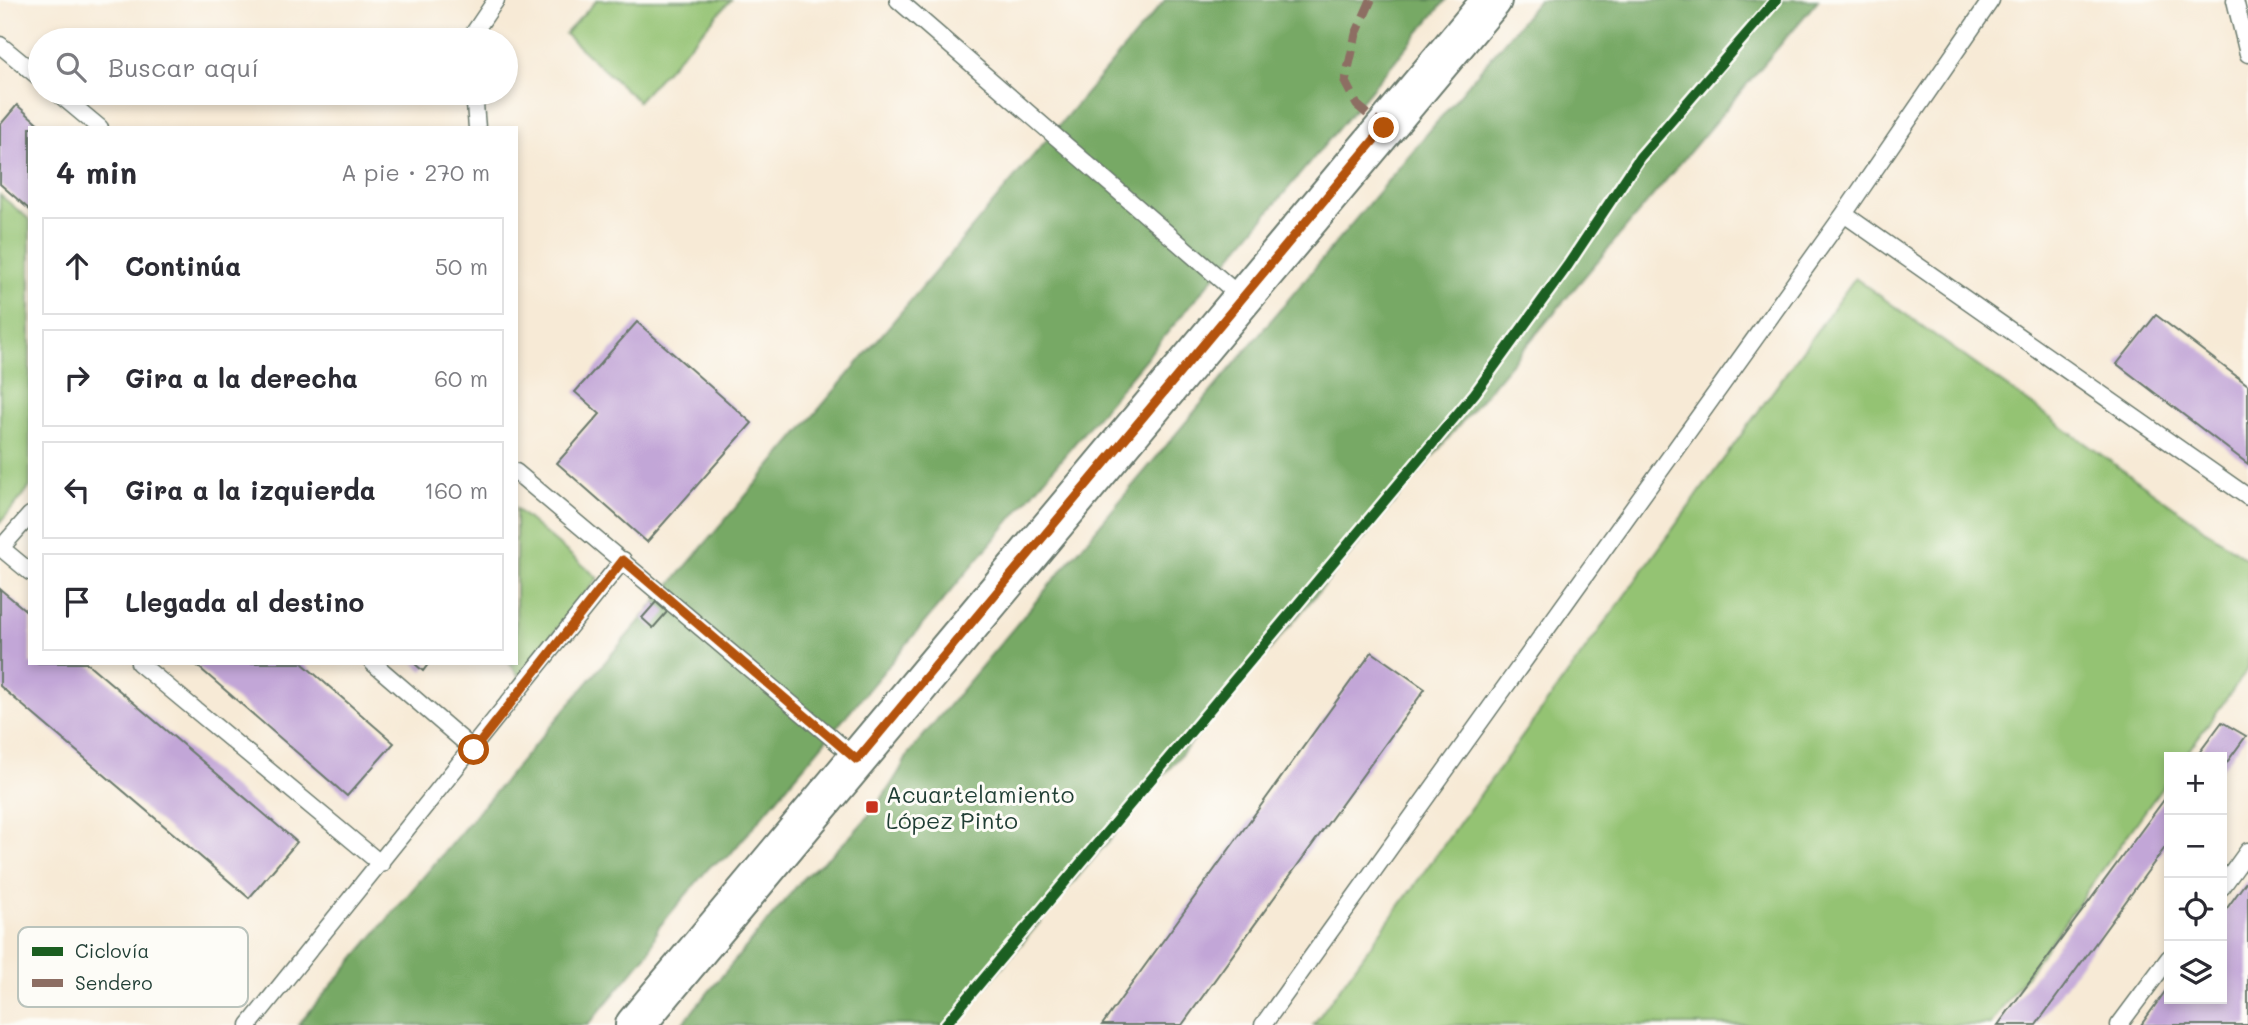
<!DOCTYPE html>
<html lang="es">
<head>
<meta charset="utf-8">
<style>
  :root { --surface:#fff; --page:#f2f2f3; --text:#2b2b33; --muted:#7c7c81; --line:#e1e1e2 }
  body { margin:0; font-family:Mali,sans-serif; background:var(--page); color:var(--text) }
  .controls { position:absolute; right:21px; bottom:21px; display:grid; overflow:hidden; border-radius:0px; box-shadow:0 4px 10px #0003 }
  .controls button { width:63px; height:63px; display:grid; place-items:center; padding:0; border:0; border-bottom:2px solid var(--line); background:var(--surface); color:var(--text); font:35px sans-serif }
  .stop { position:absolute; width:21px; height:21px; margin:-16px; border:5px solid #b45309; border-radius:50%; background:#fff }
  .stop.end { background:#b45309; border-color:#fff; box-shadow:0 2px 7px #0008 }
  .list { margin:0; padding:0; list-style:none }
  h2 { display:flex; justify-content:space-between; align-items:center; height:91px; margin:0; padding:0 28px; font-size:30px }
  h2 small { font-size:23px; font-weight:400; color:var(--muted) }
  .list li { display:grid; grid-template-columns:46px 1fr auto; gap:21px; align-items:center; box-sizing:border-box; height:98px; margin:0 14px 14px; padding:0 14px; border:2px solid var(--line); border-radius:0px }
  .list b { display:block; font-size:26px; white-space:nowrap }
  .list em { font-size:23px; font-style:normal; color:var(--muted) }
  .icon { flex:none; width:38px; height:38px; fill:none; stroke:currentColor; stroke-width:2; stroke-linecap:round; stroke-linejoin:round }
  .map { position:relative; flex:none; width:2248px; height:1025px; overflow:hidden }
  .search { position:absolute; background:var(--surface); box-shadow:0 4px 10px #0003; left:28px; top:28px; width:490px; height:77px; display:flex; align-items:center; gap:18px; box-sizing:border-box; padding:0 24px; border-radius:38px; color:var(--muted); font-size:26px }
  .panel { position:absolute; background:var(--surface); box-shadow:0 4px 10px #0003; left:28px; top:126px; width:490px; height:539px; border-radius:0px }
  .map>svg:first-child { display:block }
  .green { fill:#94c373; stroke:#5a8054; stroke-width:2 }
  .forest { fill:#77a965; stroke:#4b734c; stroke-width:2 }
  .building { fill:#c2a6d7 }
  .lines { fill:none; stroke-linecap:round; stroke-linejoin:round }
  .service-casing { stroke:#6b7a6d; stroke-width:19 }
  .secondary-casing { stroke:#6b7a6d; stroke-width:42 }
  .service { stroke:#fff; stroke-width:16 }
  .secondary { stroke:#fff; stroke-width:38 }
  .quiet { stroke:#8d6e63; stroke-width:9; stroke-dasharray:18 9; stroke-linecap:butt }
  .cycleway-casing { stroke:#fdfcf7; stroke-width:15 }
  .cycleway { stroke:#1b5e20; stroke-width:10 }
  .route { stroke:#b45309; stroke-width:9 }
  .poi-dot { fill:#c8321e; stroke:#fdfcf7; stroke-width:2.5 }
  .labels { text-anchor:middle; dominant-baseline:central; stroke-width:6; stroke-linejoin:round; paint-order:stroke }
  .poi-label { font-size:23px; fill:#1f3d34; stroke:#fdfcf7; text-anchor:start }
  .key { fill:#fdfcf7; stroke:#bac3bc; stroke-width:2 }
  .key-label { font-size:19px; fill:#1f3d34 }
</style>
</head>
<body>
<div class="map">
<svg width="2248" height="1025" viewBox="0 0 2248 1025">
  <rect width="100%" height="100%" fill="#fdfcf7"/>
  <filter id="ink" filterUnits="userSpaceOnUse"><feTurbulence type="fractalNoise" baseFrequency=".0143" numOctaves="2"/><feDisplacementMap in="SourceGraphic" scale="14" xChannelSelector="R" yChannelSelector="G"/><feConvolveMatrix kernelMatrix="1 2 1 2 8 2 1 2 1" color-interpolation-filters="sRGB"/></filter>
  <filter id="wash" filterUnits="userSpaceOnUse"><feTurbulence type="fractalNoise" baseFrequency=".00686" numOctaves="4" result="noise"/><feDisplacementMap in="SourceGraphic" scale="28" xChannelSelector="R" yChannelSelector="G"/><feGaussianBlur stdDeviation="1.57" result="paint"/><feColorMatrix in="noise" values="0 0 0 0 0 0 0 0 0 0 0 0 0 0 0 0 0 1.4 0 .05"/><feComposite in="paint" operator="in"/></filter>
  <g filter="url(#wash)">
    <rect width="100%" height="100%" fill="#f7ead6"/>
    <path class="green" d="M 597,0 L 731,0 L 638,101 L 565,34 Z
      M 0,195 L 30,220 L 30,487 L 0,523 Z
      M 1855,278 L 2248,560 L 2248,669 L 2184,757 L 2169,757 L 2169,778 L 1990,1025 L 1313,1025 Z
      M 516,509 L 598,578 L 519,676 L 509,663 L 516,663 Z"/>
    <path class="forest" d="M 1165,0 L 1446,0 L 728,857 L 711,865 L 658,928 L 649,952 L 588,1025 L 298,1025 Z
      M 1539,0 L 1818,0 L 953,1025 L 681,1025 L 806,875 C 848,845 887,799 909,753 Z"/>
    <g id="blocks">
      <path class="building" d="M 17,105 L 43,128 L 30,128 L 30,210 L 0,184 L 0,125 Z
        M 2156,315 L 2248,385 L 2248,464 L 2117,364 Z
        M 637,322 L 752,423 L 647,542 L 557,463 L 600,414 L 575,392 Z
        M 0,589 L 30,614 L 30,663 L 87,663 L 297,842 L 249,898 L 0,686 Z
        M 656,602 L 667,612 L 653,628 L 642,618 Z
        M 1372,652 L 1425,689 L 1182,1025 L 1102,1025 Z
        M 194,663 L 302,663 L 394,743 L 347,796 Z
        M 414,663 L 429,663 L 423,671 Z
        M 2222,722 L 2246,736 L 2222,769 L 2222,757 L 2196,757 Z
        M 2169,793 L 2169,842 L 2036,1025 L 1998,1025 Z
        M 2248,879 L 2248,1025 L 2141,1025 L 2169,986 L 2169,999 L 2222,999 L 2222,915 Z"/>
    </g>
  </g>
  <g filter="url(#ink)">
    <use href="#blocks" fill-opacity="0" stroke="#6b7a6d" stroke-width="2"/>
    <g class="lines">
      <g class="service-casing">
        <path id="service" d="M 898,0 L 1242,298
          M 2235,0 L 2248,54
          M 469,40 L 496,0
          M 0,45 L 40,78
          M 58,93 L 100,128
          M 474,93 L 477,128
          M 1844,214 L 2248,497
          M 516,472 L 857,759
          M 1,548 L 30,572
          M 0,549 L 30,515
          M 139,663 L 381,864
          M 373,663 L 474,750
          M 2222,887 L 2248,851
          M 249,1025 L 623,560
          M 1263,1025 L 1844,214 L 1991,0
          M 2119,1025 L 2169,958"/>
      </g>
      <g class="secondary-casing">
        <path id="secondary" d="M 635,1025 L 1492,0"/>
      </g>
      <use href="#service" class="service"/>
      <use href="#secondary" class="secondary"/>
      <path class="quiet" d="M 1371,0 L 1356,34 L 1345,82 L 1357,105 L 1384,128"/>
      <g class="cycleway-casing">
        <path id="cycleway" d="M 945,1025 L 1475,393 L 1568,265 L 1640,157 L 1776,0"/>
      </g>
      <use href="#cycleway" class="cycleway"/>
    </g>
  </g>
  <g class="lines" filter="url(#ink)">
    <path class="route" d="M 474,750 L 623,560 L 857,760 L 1384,128"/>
  </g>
  <rect class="poi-dot" x="865" y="800" width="14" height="14" rx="3.5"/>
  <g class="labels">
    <g class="poi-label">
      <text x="886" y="794">Acuartelamiento<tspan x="886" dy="26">López Pinto</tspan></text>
    </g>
  </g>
  <rect x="18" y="927" width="230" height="80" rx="10" class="key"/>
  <rect x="32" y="947" width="31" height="9" fill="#1b5e20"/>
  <rect x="32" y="979" width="31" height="8" fill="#8d6e63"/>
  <g class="key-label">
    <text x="75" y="958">Ciclovía</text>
    <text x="75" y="990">Sendero</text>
  </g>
</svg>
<div class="controls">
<button>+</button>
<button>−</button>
<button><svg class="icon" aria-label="locate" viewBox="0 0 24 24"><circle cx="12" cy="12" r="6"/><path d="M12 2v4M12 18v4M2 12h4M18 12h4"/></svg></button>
<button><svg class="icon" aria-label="layers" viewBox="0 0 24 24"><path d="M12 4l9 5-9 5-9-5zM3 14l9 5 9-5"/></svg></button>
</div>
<div class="stop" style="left:474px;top:750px"></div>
<div class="stop end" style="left:1384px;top:128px"></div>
<div class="search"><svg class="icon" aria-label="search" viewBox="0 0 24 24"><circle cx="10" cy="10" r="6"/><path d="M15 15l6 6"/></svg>Buscar aquí</div>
<section class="panel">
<h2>4 min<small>A pie · 270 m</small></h2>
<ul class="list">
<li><svg class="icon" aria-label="ahead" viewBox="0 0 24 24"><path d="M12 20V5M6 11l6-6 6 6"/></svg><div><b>Continúa</b></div><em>50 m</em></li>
<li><svg class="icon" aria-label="right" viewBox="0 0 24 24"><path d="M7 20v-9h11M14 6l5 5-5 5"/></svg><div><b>Gira a la derecha</b></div><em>60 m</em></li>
<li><svg class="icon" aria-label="left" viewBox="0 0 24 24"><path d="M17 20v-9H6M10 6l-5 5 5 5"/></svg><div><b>Gira a la izquierda</b></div><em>160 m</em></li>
<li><svg class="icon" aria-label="arrive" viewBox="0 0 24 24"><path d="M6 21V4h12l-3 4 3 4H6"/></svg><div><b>Llegada al destino</b></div></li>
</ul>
</section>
</div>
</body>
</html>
